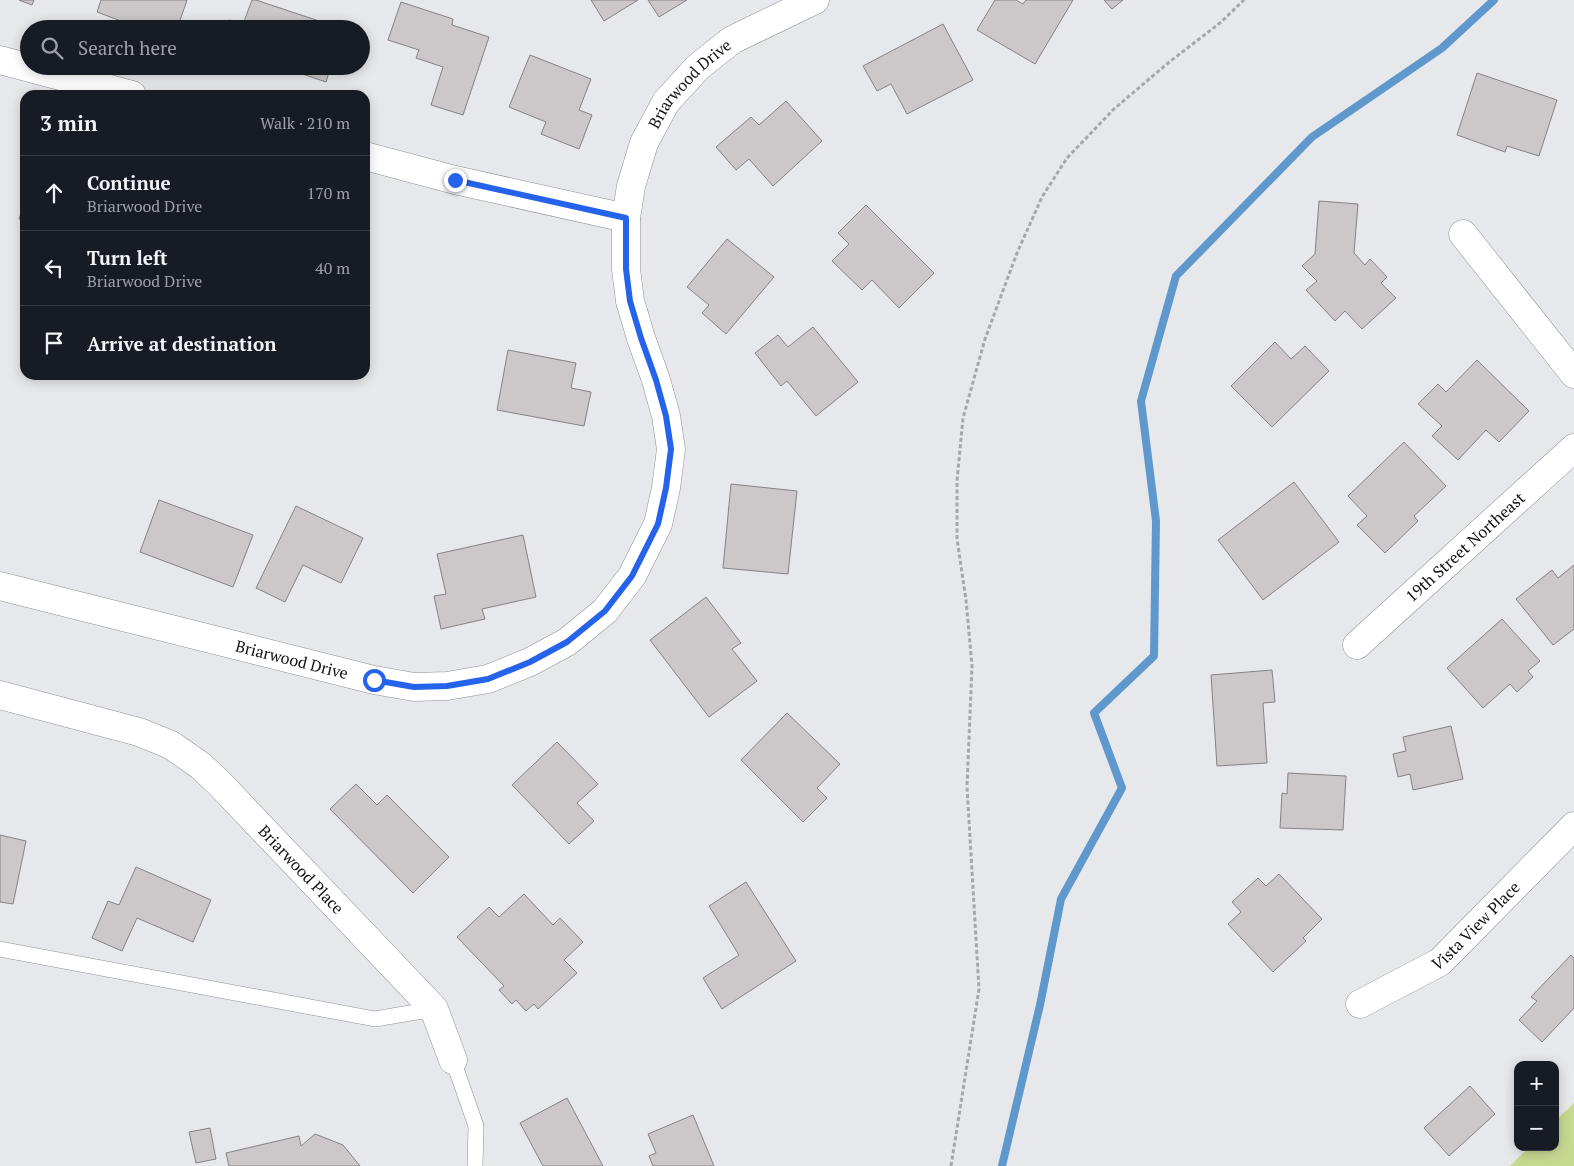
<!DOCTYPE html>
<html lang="en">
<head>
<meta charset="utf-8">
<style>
  :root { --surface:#171b24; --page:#242831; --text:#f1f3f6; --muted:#9ea1a6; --line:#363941 }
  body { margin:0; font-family:"PT Serif",serif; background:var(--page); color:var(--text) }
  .controls { position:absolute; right:15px; bottom:15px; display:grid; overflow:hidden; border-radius:10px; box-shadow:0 2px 12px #0003 }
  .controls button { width:45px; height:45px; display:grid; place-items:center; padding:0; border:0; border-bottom:1px solid var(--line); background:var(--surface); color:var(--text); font:25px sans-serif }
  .stop { position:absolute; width:15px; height:15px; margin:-11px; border:4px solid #2563eb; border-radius:50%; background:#fff }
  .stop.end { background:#2563eb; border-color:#fff; box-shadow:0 1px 5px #0008 }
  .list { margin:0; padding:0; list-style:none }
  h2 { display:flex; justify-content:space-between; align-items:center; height:65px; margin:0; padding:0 20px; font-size:21px }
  h2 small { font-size:16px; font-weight:400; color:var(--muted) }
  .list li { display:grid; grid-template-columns:32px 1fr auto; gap:15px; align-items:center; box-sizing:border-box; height:75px; padding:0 20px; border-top:1px solid var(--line) }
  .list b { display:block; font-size:19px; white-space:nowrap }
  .list p { margin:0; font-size:16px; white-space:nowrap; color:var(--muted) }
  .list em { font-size:16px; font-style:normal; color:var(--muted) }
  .icon { flex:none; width:28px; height:28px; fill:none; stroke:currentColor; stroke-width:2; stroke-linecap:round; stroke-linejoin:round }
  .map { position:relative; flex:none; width:1574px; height:1166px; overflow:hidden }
  .search { position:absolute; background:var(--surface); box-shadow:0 2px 12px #0003; left:20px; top:20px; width:350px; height:55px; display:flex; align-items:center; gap:12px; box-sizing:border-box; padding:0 18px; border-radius:28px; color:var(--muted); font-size:19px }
  .panel { position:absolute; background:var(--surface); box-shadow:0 2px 12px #0003; left:20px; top:90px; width:350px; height:290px; border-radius:15px }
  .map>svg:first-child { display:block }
  .green { fill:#c7d891 }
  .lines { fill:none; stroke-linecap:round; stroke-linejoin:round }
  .stream { stroke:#5f98cc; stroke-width:8 }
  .building { fill:#ccc8ca; stroke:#858283 }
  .lane-casing { stroke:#8e9092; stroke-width:16 }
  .street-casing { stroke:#8e9092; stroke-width:29 }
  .path { stroke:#a6a7a9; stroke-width:3; stroke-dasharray:4 2.5; stroke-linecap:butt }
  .lane { stroke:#fff; stroke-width:15 }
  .street { stroke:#fff; stroke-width:28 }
  .route { stroke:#2563eb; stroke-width:6 }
  .labels { text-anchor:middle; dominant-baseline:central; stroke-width:4.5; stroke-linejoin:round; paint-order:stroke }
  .street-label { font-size:16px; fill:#121213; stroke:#fff }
</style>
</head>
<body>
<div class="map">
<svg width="1574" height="1166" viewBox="0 0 1574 1166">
  <rect width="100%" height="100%" fill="#e7e8eb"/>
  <path class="green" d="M 1574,1103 L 1574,1166 L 1510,1166 L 1529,1147 L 1555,1147 L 1555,1121 Z"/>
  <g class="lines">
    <path class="stream" d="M 1002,1166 L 1040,1005 L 1061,899 L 1122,788 L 1094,713 L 1154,656 L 1156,521 L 1141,401 L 1176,276 L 1312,137 L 1442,48 L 1494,0"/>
  </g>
  <path class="building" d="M 19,0 L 34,0 L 32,5 Z
    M 101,0 L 187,0 L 177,29 L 142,29 L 97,12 Z
    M 252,0 L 256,0 L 343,29 L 226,29 L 229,20 L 243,24 Z
    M 591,0 L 638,0 L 604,21 Z
    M 648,0 L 687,0 L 659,17 Z
    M 995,0 L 1016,0 L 1023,4 L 1026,0 L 1073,0 L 1035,64 L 977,30 Z
    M 1104,0 L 1123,0 L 1112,9 Z
    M 401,2 L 453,19 L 452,25 L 489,37 L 463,115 L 431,105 L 443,67 L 416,58 L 419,50 L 388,40 Z
    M 943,24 L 973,80 L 907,114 L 891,84 L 877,91 L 863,66 Z
    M 530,55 L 591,79 L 579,110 L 592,115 L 579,149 L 541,134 L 546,122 L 509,107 Z
    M 279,66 L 331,66 L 326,82 Z
    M 1477,73 L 1557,100 L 1539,156 L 1507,146 L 1505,152 L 1457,135 Z
    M 786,101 L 822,141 L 773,186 L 749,159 L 736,170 L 716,147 L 751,117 L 759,125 Z
    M 1319,201 L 1358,204 L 1354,253 L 1365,265 L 1370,259 L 1387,277 L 1381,283 L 1396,298 L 1362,329 L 1345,311 L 1335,321 L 1306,290 L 1317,281 L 1302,266 L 1315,254 Z
    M 25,202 L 25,221 L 19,219 Z
    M 866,205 L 934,273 L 899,308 L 872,280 L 862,290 L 832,261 L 849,244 L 838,233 Z
    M 727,239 L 774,277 L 726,334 L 702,313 L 709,305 L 687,287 Z
    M 813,327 L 858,382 L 816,416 L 787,381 L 781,386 L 755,353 L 778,335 L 788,347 Z
    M 1275,342 L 1291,359 L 1305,346 L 1329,371 L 1272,427 L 1231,386 Z
    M 508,350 L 576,363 L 571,388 L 591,392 L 584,426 L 497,410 Z
    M 1477,360 L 1529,411 L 1499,442 L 1486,430 L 1458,460 L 1432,436 L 1442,426 L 1418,404 L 1438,384 L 1446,392 Z
    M 1404,442 L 1446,486 L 1414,516 L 1418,521 L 1385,553 L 1357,525 L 1367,516 L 1348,496 Z
    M 1294,482 L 1339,542 L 1263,600 L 1218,540 Z
    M 731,484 L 797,491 L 788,574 L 723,568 Z
    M 159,500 L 253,535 L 233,587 L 140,552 Z
    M 296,506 L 363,538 L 341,583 L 303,565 L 285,602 L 256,588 Z
    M 523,535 L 536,597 L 482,609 L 485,619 L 441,629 L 434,596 L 446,594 L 437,554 Z
    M 1574,565 L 1574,629 L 1553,645 L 1516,599 L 1552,570 L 1558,578 Z
    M 706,597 L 741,643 L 732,649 L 757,681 L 709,717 L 650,640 Z
    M 1502,619 L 1540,661 L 1528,671 L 1533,677 L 1517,692 L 1510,684 L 1483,708 L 1447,668 Z
    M 1272,670 L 1275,702 L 1263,703 L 1267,763 L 1217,766 L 1211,675 Z
    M 787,713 L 840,764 L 817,788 L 827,798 L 803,822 L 741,760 Z
    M 1451,726 L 1463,779 L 1413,790 L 1410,774 L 1398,777 L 1393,754 L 1406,751 L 1403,737 Z
    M 557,742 L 598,784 L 577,803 L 594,821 L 569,844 L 512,785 Z
    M 1288,773 L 1346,776 L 1343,830 L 1280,828 L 1282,793 L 1287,794 Z
    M 356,784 L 377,805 L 387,795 L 449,857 L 413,893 L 330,809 Z
    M 0,835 L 26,841 L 13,904 L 0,902 Z
    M 136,867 L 211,900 L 193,942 L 137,918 L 122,951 L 92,938 L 108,901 L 119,905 Z
    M 1279,874 L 1322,919 L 1303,938 L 1306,941 L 1273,972 L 1228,924 L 1241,912 L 1232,902 L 1258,878 L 1266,886 Z
    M 746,882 L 796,961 L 722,1009 L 703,978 L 739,955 L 709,906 Z
    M 524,894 L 553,925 L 560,918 L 583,942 L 564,960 L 577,973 L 538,1009 L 534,1004 L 526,1011 L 516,1000 L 512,1004 L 499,990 L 504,986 L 457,937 L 489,907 L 499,917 Z
    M 1571,955 L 1574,958 L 1574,1008 L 1542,1042 L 1519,1020 L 1537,1001 L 1531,997 Z
    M 1470,1086 L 1495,1114 L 1449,1156 L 1424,1128 Z
    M 567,1098 L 603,1166 L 543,1166 L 520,1123 Z
    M 693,1115 L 714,1166 L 653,1166 L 649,1156 L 656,1153 L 648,1134 Z
    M 210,1128 L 216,1159 L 196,1163 L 189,1132 Z
    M 315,1134 L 343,1145 L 360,1166 L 229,1166 L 226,1153 L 299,1136 L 301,1146 Z"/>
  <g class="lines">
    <g class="lane-casing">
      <path id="lane" d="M 0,949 L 375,1019 L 434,1009
        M 453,1060 L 476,1126 L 475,1166"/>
    </g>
    <g class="street-casing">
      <g id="street">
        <path d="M 0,60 L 132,95"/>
        <path d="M 365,156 L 455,180 L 626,218"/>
        <path d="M 1463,234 L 1574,374"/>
        <path id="s1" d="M 0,586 L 374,680 L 414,687 L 447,686 L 488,679 L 530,662 L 567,642 L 605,611 L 632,576 L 658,524 L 666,488 L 671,449 L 666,416 L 656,380 L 641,338 L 630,301 L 626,269 L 626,218 L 631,186 L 644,143 L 666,102 L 698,67 L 732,40 L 815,0"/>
        <path id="s2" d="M 1357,645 L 1574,448"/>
        <path id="s3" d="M 0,695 L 139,732 L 171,745 L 201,766 L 220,784 L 434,1009 L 453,1060"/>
        <path id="s4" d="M 1360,1004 L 1440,962 L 1574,826"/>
      </g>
    </g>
    <path class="path" d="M 951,1166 L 979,989 L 967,787 L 972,666 L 966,600 L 957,539 L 957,481 L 963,418 L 985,339 L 1017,253 L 1042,197 L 1067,158 L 1114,109 L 1168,63 L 1220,23 L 1244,0"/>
    <use href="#lane" class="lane"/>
    <use href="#street" class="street"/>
  </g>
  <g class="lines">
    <path class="route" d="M 374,680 L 414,687 L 447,686 L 488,679 L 530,662 L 567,642 L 605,611 L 632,576 L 658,524 L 666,488 L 671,449 L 666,416 L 656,380 L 641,338 L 630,301 L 626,269 L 626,218 L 455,180"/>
  </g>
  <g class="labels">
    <g class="street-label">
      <text stroke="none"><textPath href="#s1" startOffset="1206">Briarwood Drive</textPath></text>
      <text stroke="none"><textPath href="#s2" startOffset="146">19th Street Northeast</textPath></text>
      <text stroke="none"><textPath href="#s1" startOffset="301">Briarwood Drive</textPath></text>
      <text stroke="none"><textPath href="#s3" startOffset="359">Briarwood Place</textPath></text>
      <text stroke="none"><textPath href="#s4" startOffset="141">Vista View Place</textPath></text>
    </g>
  </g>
</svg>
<div class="controls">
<button>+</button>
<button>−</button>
</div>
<div class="stop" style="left:374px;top:680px"></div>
<div class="stop end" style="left:455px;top:180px"></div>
<div class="search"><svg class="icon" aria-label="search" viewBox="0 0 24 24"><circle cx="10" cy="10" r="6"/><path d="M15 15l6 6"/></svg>Search here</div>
<section class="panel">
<h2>3 min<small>Walk · 210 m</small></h2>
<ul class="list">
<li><svg class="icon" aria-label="ahead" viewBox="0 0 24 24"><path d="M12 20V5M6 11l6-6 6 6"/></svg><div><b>Continue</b><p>Briarwood Drive</p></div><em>170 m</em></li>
<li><svg class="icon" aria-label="left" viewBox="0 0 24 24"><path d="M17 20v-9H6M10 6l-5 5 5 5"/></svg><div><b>Turn left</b><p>Briarwood Drive</p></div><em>40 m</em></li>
<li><svg class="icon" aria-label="arrive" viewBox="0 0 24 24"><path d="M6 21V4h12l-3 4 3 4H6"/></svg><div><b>Arrive at destination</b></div></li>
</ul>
</section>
</div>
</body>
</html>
